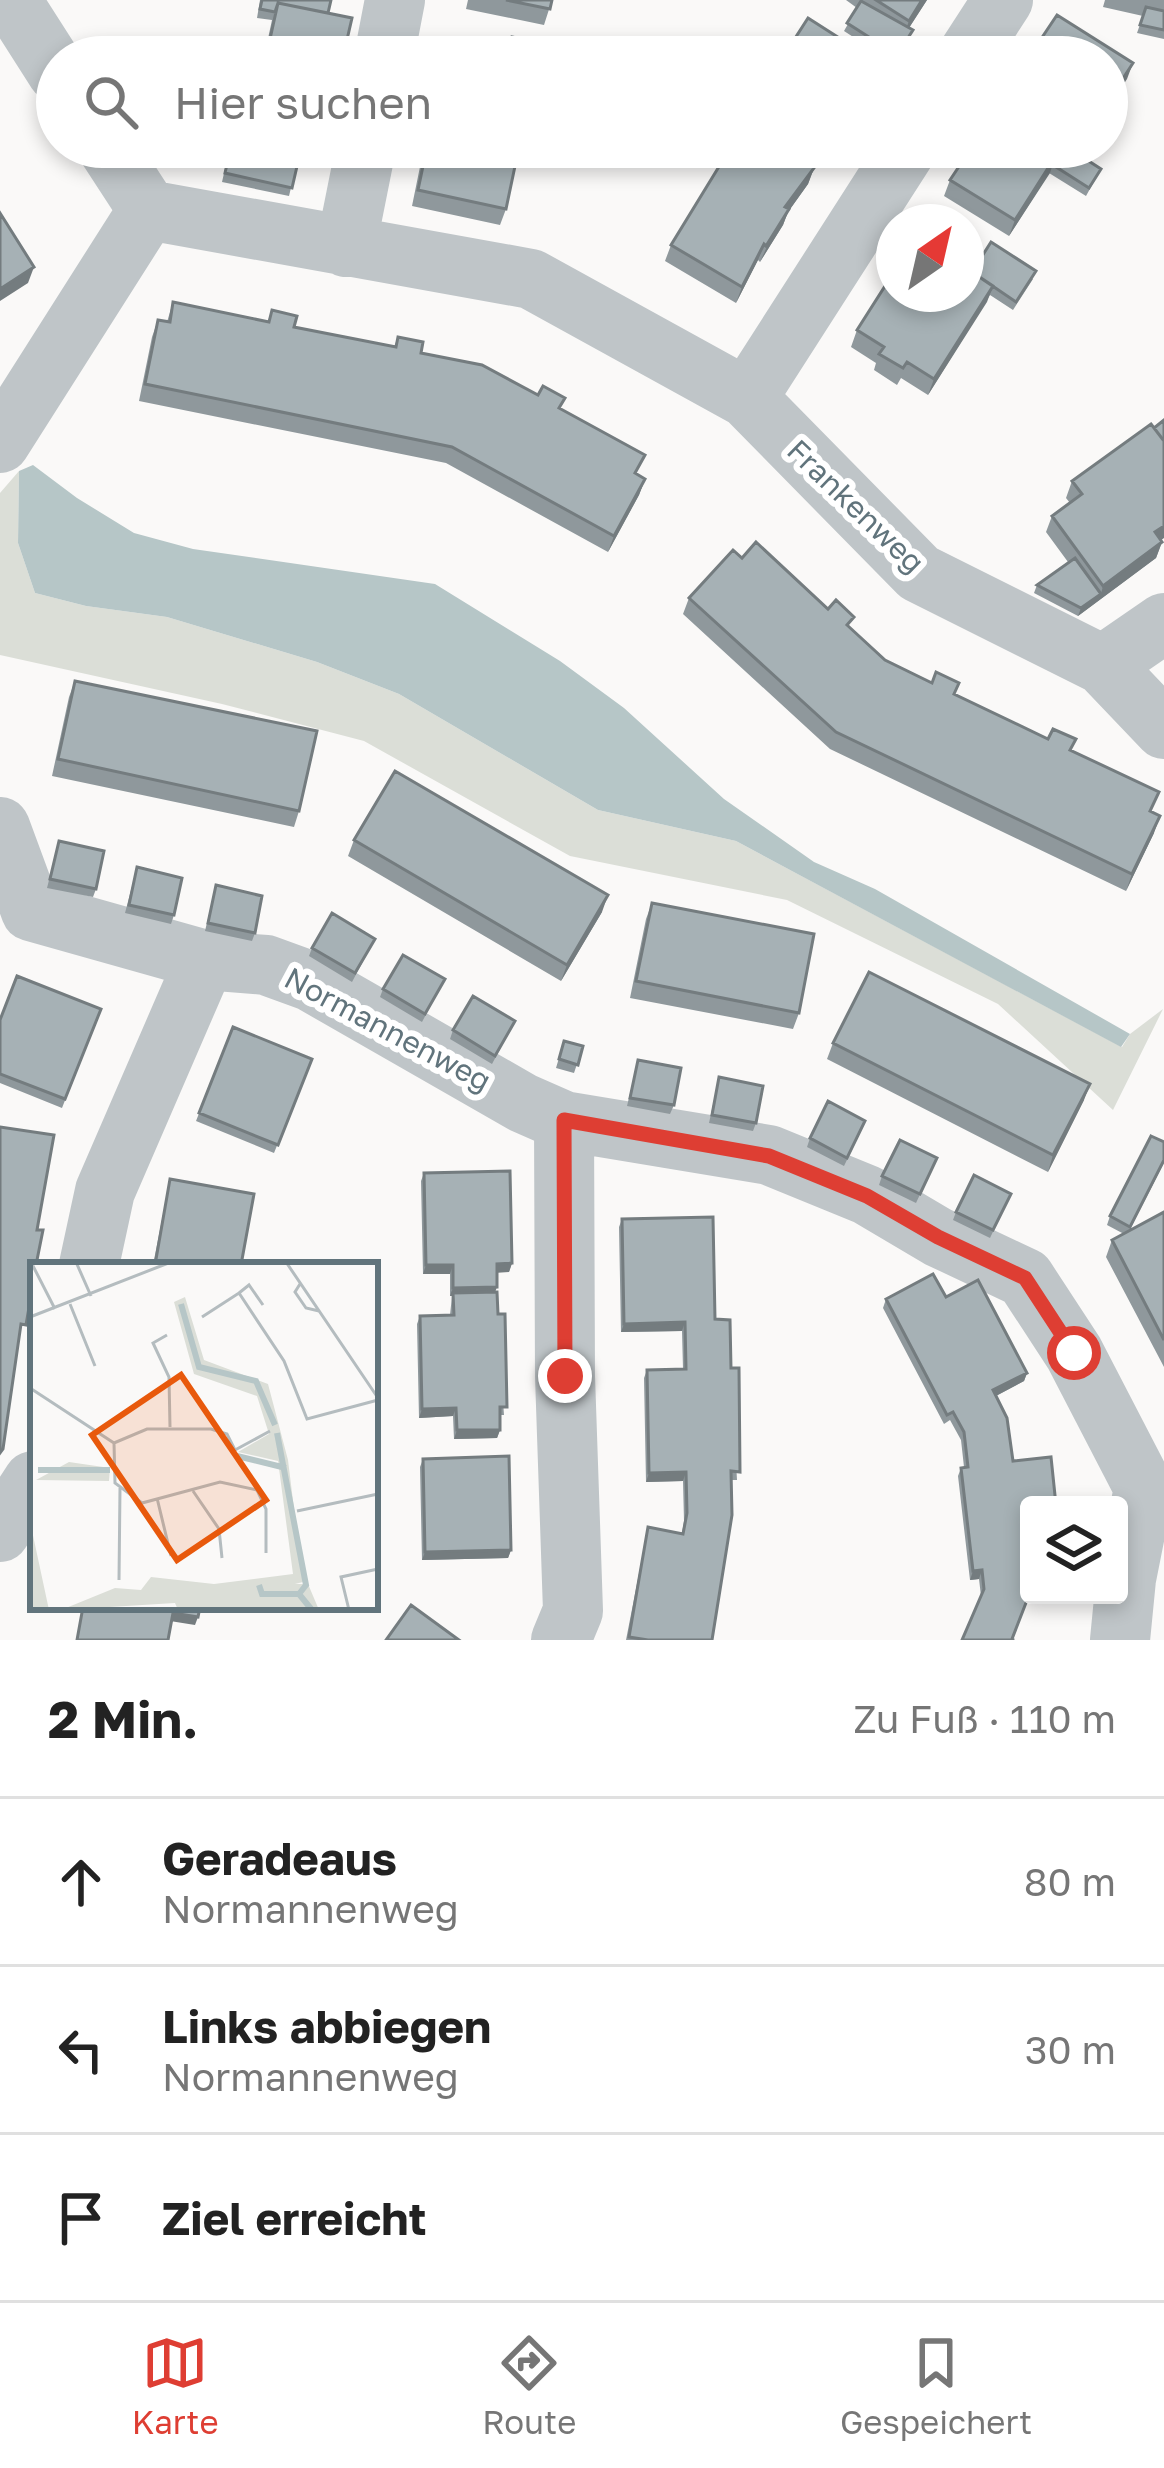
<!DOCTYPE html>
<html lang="de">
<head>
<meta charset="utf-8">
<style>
  :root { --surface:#fff; --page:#f2f2f2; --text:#222; --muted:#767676; --line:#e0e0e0; --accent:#de3e33 }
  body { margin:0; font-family:"Golos Text",sans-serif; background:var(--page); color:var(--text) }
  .controls { position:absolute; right:36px; bottom:36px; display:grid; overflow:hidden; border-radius:12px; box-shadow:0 6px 18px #0003 }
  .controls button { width:108px; height:108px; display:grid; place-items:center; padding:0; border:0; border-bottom:3px solid var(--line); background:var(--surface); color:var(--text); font:60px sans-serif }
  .compass { position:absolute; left:876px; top:204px; width:108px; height:108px; border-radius:50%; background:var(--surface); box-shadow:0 6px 18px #0003; rotate:34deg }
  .stop { position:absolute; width:36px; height:36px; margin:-27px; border:9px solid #de3e33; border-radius:50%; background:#fff }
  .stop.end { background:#de3e33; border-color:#fff; box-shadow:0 3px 12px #0008 }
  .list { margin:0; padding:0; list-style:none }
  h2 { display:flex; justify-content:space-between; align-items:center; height:156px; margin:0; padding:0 48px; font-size:51px }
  h2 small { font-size:39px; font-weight:400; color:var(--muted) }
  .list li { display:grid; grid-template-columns:78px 1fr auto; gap:36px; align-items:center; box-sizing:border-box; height:168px; padding:0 48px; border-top:3px solid var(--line) }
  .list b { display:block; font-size:45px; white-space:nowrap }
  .list p { margin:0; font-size:39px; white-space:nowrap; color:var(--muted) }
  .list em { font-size:39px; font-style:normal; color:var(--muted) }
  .icon { flex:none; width:66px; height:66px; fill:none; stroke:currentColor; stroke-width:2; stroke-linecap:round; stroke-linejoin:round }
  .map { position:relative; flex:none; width:1164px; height:1640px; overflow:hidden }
  .search { position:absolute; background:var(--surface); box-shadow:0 6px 18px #0003; left:36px; right:36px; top:36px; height:132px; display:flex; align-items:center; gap:30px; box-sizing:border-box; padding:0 42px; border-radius:66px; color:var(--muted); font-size:45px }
  .sheet { height:660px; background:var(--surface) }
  nav { display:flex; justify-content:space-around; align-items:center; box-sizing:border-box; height:168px; border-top:3px solid var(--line); background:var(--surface); font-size:33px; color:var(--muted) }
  nav a { display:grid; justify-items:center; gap:6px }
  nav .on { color:var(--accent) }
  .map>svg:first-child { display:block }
  .green { fill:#dbded7 }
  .water { fill:#b6c6c7 }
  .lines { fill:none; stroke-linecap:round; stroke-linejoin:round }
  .minor { stroke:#bfc5c8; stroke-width:60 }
  .wall { fill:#8f989c }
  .shaded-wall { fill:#747c7f }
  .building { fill:#a6b1b5; stroke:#747c7f; stroke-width:3 }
  .route { stroke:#de3e33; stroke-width:15 }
  .labels { text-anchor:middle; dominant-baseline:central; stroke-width:12; stroke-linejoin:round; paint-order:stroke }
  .street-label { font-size:30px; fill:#61747c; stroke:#fff }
  .inset-river { fill:none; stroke:#b6c6c7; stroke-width:6 }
  .inset-road { fill:none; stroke:#b4bcbf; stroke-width:3 }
  .view { fill:#e8590c; fill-opacity:0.15; stroke:#e8590c; stroke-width:6 }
  .inset-edge { fill:none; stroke:#61747c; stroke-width:6 }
</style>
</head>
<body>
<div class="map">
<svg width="1164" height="1640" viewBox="0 0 1164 1640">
  <rect width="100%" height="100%" fill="#faf9f8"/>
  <path class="green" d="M 19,471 L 18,543 L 35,593 L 86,606 L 167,617 L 317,662 L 399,694 L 598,810 L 736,841 L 1122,1047 L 1130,1034 L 1163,1009 L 1113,1110 L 998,1004 L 787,900 L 570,856 L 364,741 L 222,704 L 0,655 L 0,493 Z"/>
  <path class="water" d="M 33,465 L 77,498 L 134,533 L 193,549 L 435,584 L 560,661 L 624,708 L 724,799 L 814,862 L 875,889 L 1130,1034 L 1121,1047 L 736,841 L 598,810 L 399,694 L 317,662 L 167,617 L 86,606 L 35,593 L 18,543 L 19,471 Z"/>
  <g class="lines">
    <path class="minor" d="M 11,0 L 57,72
      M 384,57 L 395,0
      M 966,57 L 1003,0
      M 107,147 L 148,210 L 531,279 L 747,398 L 919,573 L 1103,665 L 1164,729
      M 346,247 L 366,147
      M 747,398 L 908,147
      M 0,443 L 148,210
      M 1103,665 L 1164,623
      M 0,827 L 31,911 L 205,960 L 266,965 L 310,981 L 523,1103 L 564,1121 L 769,1155 L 867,1195 L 938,1237 L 1025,1278 L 1074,1353 L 1144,1488 L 1126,1579 L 1120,1640
      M 89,1265 L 105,1191 L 205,960
      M 0,1532 L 33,1481
      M 561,1640 L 573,1611 L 565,1376 L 564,1121"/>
  </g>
  <path class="wall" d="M 260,0 L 331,0 L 328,13 L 343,57 L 264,57 L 272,20 L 257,18 Z
    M 468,0 L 552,0 L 544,25 L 466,9 Z
    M 846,0 L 927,0 L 909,28 L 910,39 L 898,57 L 884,57 L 844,31 L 857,8 Z
    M 1105,0 L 1164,0 L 1164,39 L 1137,33 L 1143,16 L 1103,7 Z
    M 230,147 L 324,147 L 318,167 L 297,163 L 289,196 L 222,182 Z
    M 424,147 L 519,147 L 506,209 L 500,225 L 412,206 Z
    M 972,147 L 1101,169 L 1086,196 L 1049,173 L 1009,236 L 944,196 L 950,180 Z
    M 814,168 L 808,184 L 788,212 L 783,225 L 760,262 L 758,260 L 736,303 L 665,261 L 671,245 Z
    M 972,272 L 1033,279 L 1013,310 L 990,295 L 928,395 L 901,378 L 897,385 L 874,370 L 876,363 L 851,347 L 857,330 Z
    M 173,302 L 268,321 L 272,310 L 294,327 L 394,347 L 398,337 L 421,353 L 561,409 L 637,475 L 645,479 L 639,495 L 608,552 L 446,463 L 139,401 L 152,337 L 158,320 L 167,322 Z
    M 1072,481 L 1162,542 L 1156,558 L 1078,616 L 1034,593 L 1037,585 L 1068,562 L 1046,532 L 1052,516 L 1070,503 L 1066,498 Z
    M 742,558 L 850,628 L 885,660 L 1072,750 L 1151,812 L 1154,833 L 1126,891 L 830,749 L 683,614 L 689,598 Z
    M 75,681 L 299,811 L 294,827 L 52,776 L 69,697 Z
    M 354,840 L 602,912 L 561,981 L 348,856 Z
    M 59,841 L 96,889 L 93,897 L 47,888 Z
    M 137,867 L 174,915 L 171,924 L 125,913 Z
    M 216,885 L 255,933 L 252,941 L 205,931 Z
    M 652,903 L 799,1013 L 793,1029 L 630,998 L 646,919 Z
    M 375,939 L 352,982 L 309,956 L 312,948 Z
    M 445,979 L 422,1022 L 380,997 L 383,989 Z
    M 101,1009 L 62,1108 L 0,1083 L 0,1020 Z
    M 515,1021 L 492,1064 L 450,1039 L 453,1030 Z
    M 233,1027 L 312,1059 L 274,1153 L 196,1121 Z
    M 564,1041 L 583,1046 L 574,1073 L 556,1068 Z
    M 833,1043 L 1084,1100 L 1048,1172 L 827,1059 Z
    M 638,1060 L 674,1105 L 670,1114 L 627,1106 Z
    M 719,1077 L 756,1123 L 753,1131 L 709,1123 Z
    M 862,1129 L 844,1166 L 807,1147 L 810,1138 Z
    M 1164,1142 L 1164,1163 L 1129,1231 L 1164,1213 L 1164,1367 L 1106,1257 L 1112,1240 L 1124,1234 L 1107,1225 L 1110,1216 Z
    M 937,1158 L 916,1203 L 879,1185 L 882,1176 Z
    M 424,1173 L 512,1263 L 509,1272 L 497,1272 L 495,1292 L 504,1415 L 500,1415 L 500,1430 L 497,1438 L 454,1439 L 453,1416 L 419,1418 L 417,1324 L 420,1316 L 450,1315 L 452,1296 L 450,1296 L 450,1274 L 423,1274 L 421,1181 Z
    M 170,1179 L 241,1265 L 153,1265 Z
    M 1011,1194 L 990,1238 L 953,1220 L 956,1212 Z
    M 622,1219 L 715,1319 L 731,1368 L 737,1480 L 732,1480 L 712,1640 L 626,1640 L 648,1527 L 682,1533 L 684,1521 L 683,1481 L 646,1482 L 644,1378 L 647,1370 L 683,1369 L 682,1331 L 621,1332 L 619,1227 Z
    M 946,1297 L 1027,1373 L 1024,1381 L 996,1396 L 1028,1573 L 962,1640 L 981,1596 L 979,1579 L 970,1580 L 958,1476 L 961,1468 L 964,1467 L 961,1440 L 950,1420 L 944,1424 L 883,1308 L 886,1299 Z
    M 423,1459 L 511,1550 L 508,1558 L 422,1560 L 420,1467 Z"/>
  <path class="shaded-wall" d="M 922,0 L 927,0 L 903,37 L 909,21 Z
    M 1133,63 L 1127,79 L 1107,110 L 1107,103 Z
    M 1055,157 L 1050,173 L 1009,236 L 1015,220 Z
    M 814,168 L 808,184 L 788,212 L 783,225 L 760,262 L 785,207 Z
    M 764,244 L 758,260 L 736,303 L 742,287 Z
    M 34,267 L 28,283 L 0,301 L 0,289 Z
    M 993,286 L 987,302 L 928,395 L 934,379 Z
    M 645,479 L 639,495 L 608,552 L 614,536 Z
    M 1164,526 L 1164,538 L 1149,549 L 1155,532 Z
    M 1162,542 L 1156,558 L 1078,616 L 1081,608 L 1101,594 L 1103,586 Z
    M 1160,816 L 1154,833 L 1126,891 L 1132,874 Z
    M 608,895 L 602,912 L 561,981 L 567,965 Z
    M 1090,1084 L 1084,1100 L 1048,1172 L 1053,1155 Z
    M 512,1263 L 509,1272 L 494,1273 L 497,1264 Z
    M 426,1265 L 453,1265 L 450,1274 L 423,1274 Z
    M 497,1287 L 494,1295 L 450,1296 L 453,1288 Z
    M 685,1322 L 682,1331 L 621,1332 L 624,1324 Z
    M 1027,1373 L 1024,1381 L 990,1399 L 993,1390 Z
    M 456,1408 L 453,1416 L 419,1418 L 422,1409 Z
    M 457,1430 L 500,1430 L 497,1438 L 454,1439 Z
    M 686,1472 L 683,1481 L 646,1482 L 649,1473 Z
    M 511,1550 L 508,1558 L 422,1560 L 425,1552 Z
    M 982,1570 L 979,1579 L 970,1580 L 973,1571 Z
    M 173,1613 L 198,1617 L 195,1625 L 170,1621 Z"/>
  <path class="building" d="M 262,0 L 331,0 L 328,13 L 278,3 L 275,12 L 260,9 Z
    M 506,0 L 552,0 L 550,9 Z
    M 876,0 L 922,0 L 909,21 Z
    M 861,1 L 913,30 L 897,55 L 847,23 Z
    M 278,3 L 352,18 L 343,57 L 266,57 Z
    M 1146,7 L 1164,11 L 1164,30 L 1140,25 Z
    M 1057,15 L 1133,63 L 1107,103 L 1107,57 L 1029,57 Z
    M 808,18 L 869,57 L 783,57 Z
    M 512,37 L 562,47 L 560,57 L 508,57 Z
    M 231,147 L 255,147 L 253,153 L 298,162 L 292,188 L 225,173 Z
    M 427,147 L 519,147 L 506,209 L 418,190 Z
    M 731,147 L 779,147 L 814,168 L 785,207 L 789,209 L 766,246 L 764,244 L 742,287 L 671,245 Z
    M 972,147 L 1040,147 L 1055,157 L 1015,220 L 950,180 Z
    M 1040,147 L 1067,147 L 1101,169 L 1089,188 L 1053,165 L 1055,157 Z
    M 0,213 L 34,267 L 0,289 Z
    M 991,242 L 1036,271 L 1016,302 L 972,272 Z
    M 966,268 L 993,286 L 934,379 L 907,362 L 903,368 L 879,354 L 884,347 L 857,330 L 894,272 L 894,294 L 966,294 Z
    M 173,302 L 269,322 L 272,310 L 297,316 L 294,327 L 396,347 L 398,337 L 423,342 L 421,353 L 482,365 L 538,395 L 543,386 L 565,398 L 559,408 L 645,455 L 635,473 L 645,479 L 614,536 L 452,447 L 145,384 L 158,320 L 170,322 Z
    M 1164,420 L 1164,441 L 1154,428 Z
    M 1151,424 L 1164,441 L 1164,526 L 1155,532 L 1162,542 L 1103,586 L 1052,516 L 1082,494 L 1072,481 Z
    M 756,542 L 828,609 L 836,600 L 854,617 L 847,625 L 885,660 L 932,683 L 936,672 L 959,683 L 954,694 L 1048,739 L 1053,729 L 1076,739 L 1070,750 L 1159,792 L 1150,811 L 1160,816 L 1132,874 L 836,732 L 689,598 L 733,550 L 742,558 Z
    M 1075,558 L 1101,594 L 1081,608 L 1037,585 Z
    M 75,681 L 317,731 L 299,811 L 58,759 Z
    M 395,771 L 608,895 L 567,965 L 354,840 Z
    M 59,841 L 104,851 L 96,889 L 50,879 Z
    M 137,867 L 182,878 L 174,915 L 129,905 Z
    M 216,885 L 262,896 L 255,933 L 208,923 Z
    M 652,903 L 814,934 L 799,1013 L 636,981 Z
    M 332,913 L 375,939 L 355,973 L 312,948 Z
    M 403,955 L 445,979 L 425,1014 L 383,989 Z
    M 869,972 L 1090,1084 L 1053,1155 L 833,1043 Z
    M 17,976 L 101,1009 L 65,1099 L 0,1074 L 0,1020 Z
    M 473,996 L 515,1021 L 495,1056 L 453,1030 Z
    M 233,1027 L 312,1059 L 278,1145 L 199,1113 Z
    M 564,1041 L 583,1046 L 578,1065 L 559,1059 Z
    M 638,1060 L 681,1068 L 674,1105 L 630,1098 Z
    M 719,1077 L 763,1086 L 756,1123 L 712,1115 Z
    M 828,1101 L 865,1121 L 847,1158 L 810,1138 Z
    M 0,1127 L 54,1135 L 37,1230 L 43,1230 L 36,1265 L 33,1265 L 33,1284 L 26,1325 L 21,1324 L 3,1449 L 0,1453 Z
    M 1151,1136 L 1164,1142 L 1164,1160 L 1130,1227 L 1110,1216 Z
    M 900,1140 L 937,1158 L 920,1194 L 882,1176 Z
    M 510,1171 L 512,1263 L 497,1264 L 497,1287 L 453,1288 L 453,1265 L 426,1265 L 424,1173 Z
    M 974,1175 L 1011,1194 L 993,1230 L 956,1212 Z
    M 170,1179 L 254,1194 L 241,1265 L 155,1265 Z
    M 1164,1212 L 1164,1340 L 1112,1240 Z
    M 713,1217 L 715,1319 L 730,1320 L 731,1368 L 739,1368 L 740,1472 L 731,1471 L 732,1515 L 712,1640 L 648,1640 L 629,1637 L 648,1527 L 683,1534 L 687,1513 L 686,1472 L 649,1473 L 647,1370 L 686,1369 L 685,1322 L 624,1324 L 622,1219 Z
    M 933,1274 L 946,1297 L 978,1280 L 1027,1373 L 993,1390 L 1007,1418 L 1013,1461 L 1051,1457 L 1056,1505 L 1029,1505 L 1029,1565 L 1027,1565 L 1029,1595 L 1012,1639 L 1014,1640 L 962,1640 L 984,1589 L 982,1570 L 973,1571 L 961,1468 L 968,1467 L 964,1432 L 953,1412 L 947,1415 L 886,1299 Z
    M 497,1292 L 498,1314 L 505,1314 L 507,1407 L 500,1407 L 500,1430 L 457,1430 L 456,1408 L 422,1409 L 420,1316 L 454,1315 L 453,1293 Z
    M 509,1456 L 511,1550 L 425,1552 L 423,1459 Z
    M 411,1605 L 459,1640 L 386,1640 Z
    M 83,1607 L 140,1607 L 157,1610 L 158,1607 L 200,1607 L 198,1617 L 173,1613 L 168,1640 L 77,1640 Z"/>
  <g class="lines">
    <path class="route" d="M 565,1376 L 564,1120 L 769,1156 L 867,1196 L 938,1237 L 1025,1278 L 1074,1353"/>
  </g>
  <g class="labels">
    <g class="street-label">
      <text transform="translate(856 506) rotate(44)">Frankenweg</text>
      <text transform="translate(388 1029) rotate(28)">Normannenweg</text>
    </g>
  </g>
  <g transform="translate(30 1262)">
    <rect width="348" height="348" fill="#faf9f8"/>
    <path d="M 155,35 L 174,98 L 238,122 L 258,198 L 273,320 L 265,322 L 278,322 L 289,348 L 148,348 L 145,341 L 31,348 L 85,326 L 111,328 L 121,315 L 184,322 L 263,312 L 248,199 L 208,190 L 239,172 L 227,134 L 164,112 L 144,40 ZM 39,200 L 80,206 L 79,219 L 6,218 ZM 0,203 L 1,264 L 19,348 L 0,348 Z" fill="#dbded7"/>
    <path class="inset-river" d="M 151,42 L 169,105 L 226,119 L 245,163M 247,171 L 276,323 L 269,332M 207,194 L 256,206M 8,208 L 80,208M 229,323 L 232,332 L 269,332 L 282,348"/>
    <path class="inset-road" d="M 1,0 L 25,47M 46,0 L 61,34M 256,0 L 348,136M 270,22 L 265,30 L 276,46 L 289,49M 209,31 L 219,23 L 233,43M 40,42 L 65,104M 0,55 L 141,0M 172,55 L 209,31 L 254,99 L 277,157 L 348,138M 137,73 L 123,81 L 139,115 L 140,165M 0,126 L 84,181 L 117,167 L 181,167 L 197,172 L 205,188 L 240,169M 84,181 L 85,221 L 112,241 L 190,220 L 227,228 L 236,247 L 236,291M 163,229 L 189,267 L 192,296M 127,236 L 141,294M 267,249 L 348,232M 89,318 L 90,226M 319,348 L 311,315 L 348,307"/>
    <path class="view" d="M 151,113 L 236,238 L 147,298 L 62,173 Z"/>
    <rect width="348" height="348" class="inset-edge"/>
  </g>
</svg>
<div class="controls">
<button><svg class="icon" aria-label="layers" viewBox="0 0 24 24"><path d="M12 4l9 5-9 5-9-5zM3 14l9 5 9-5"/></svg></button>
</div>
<svg class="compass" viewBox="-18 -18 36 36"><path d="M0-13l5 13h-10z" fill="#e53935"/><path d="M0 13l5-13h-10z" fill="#767676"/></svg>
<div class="stop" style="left:1074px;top:1353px"></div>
<div class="stop end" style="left:565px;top:1376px"></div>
<div class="search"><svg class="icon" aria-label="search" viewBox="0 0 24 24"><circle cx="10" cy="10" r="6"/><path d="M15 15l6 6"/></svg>Hier suchen</div>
</div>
<section class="sheet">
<h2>2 Min.<small>Zu Fuß · 110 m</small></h2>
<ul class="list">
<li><svg class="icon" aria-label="ahead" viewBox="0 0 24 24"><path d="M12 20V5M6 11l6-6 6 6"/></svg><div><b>Geradeaus</b><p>Normannenweg</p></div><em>80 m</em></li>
<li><svg class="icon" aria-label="left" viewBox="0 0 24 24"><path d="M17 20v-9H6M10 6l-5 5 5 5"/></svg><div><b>Links abbiegen</b><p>Normannenweg</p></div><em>30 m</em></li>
<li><svg class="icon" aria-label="arrive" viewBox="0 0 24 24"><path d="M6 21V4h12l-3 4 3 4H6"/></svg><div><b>Ziel erreicht</b></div></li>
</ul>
</section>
<nav>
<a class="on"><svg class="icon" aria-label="map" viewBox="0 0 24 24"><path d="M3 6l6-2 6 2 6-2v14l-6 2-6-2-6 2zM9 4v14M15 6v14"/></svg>Karte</a>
<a><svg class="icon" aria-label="directions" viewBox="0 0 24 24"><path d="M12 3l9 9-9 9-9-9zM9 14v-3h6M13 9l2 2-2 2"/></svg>Route</a>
<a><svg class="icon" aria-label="saved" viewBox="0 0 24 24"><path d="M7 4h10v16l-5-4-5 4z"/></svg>Gespeichert</a>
</nav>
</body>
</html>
